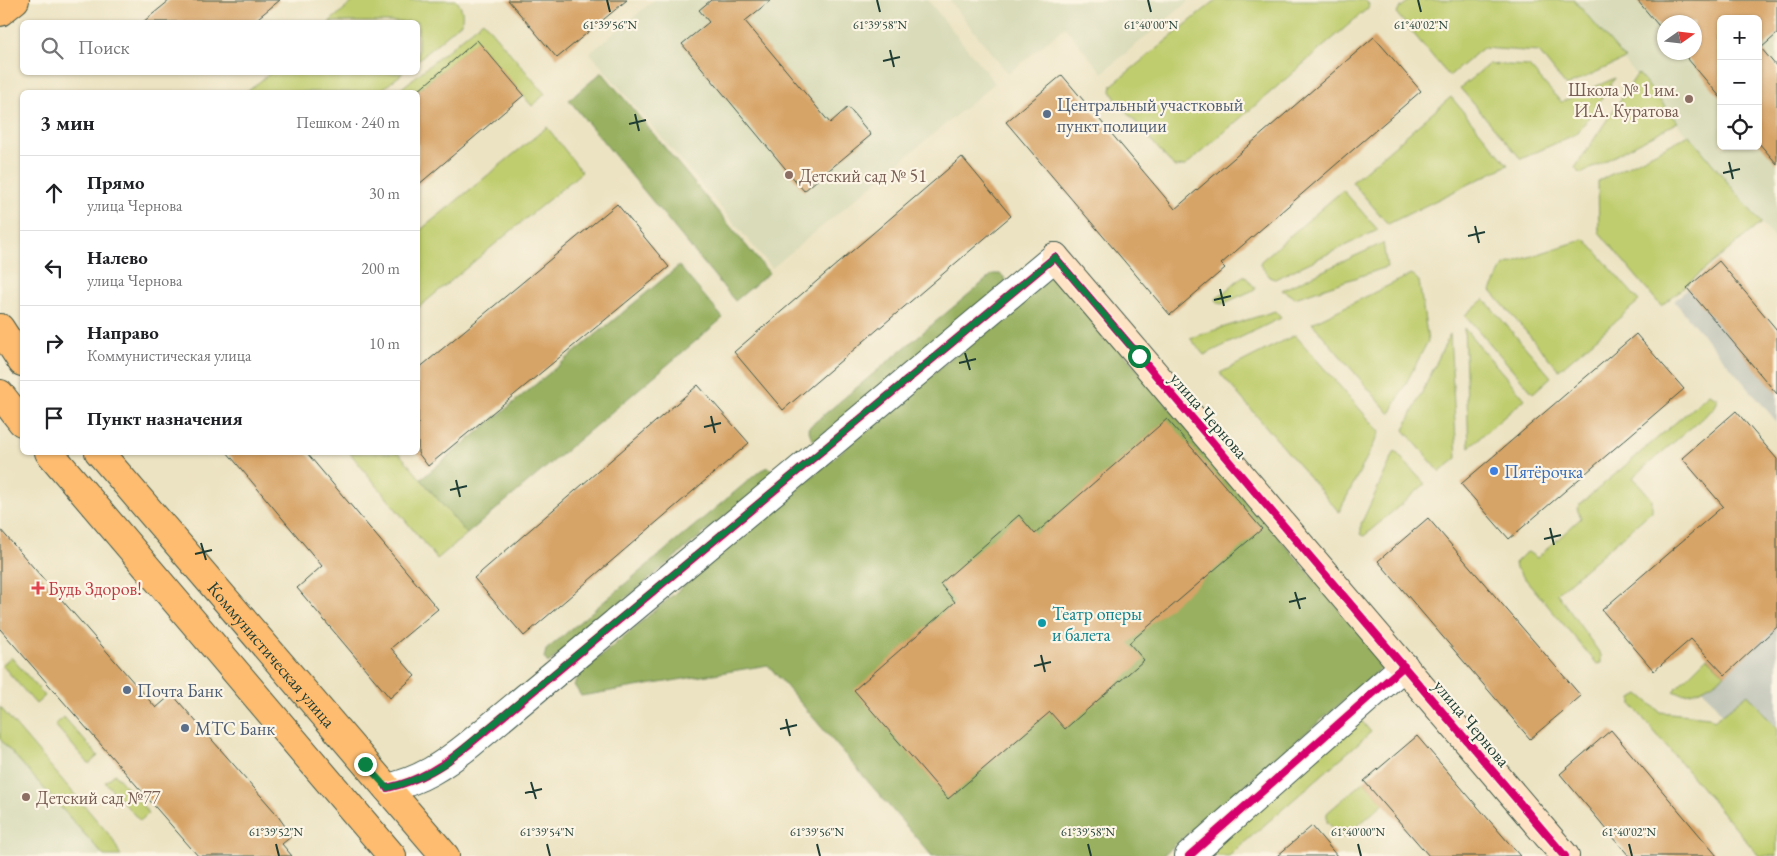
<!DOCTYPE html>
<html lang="ru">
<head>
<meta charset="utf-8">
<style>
  :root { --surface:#fff; --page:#f6f6f6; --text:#202124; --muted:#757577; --line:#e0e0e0 }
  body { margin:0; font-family:"EB Garamond",serif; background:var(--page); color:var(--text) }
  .controls { position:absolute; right:15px; top:15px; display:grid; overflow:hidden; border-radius:8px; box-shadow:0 1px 4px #0004 }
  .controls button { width:45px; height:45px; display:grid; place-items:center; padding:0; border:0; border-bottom:1px solid var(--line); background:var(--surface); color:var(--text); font:25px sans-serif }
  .compass { position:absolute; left:1657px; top:15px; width:45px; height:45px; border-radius:50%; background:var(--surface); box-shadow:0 1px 4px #0004; rotate:76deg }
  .stop { position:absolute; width:15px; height:15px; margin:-11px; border:4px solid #0b8043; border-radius:50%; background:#fff }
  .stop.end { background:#0b8043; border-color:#fff; box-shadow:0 1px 5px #0008 }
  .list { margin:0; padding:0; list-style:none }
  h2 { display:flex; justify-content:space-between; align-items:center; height:65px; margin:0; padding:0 20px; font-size:21px }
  h2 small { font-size:16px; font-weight:400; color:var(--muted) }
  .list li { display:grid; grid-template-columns:32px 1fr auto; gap:15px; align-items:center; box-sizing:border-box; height:75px; padding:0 20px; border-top:1px solid var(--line) }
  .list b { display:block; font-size:19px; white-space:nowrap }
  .list p { margin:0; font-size:16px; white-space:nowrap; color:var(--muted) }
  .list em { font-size:16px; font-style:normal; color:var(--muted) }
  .icon { flex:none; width:28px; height:28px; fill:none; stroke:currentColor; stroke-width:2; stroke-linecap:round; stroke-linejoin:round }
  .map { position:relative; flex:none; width:1777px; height:856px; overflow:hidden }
  .search { position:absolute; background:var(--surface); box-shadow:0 1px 4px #0004; left:20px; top:20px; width:400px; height:55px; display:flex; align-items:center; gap:12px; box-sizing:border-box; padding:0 18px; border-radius:8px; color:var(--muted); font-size:19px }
  .panel { position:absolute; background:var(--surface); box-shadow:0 1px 4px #0004; left:20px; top:90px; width:400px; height:365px; border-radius:8px }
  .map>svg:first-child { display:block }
  .built { fill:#d9dbb9; fill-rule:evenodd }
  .industrial { fill:#c2c6b9 }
  .green { fill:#c0cd6e; stroke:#708551 }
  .forest { fill:#98b061; stroke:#5c764a }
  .building { fill:#d7a468 }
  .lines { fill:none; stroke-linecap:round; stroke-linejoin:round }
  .street-casing { stroke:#3e5649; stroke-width:30 }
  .secondary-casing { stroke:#3e5649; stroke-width:30 }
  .primary-casing { stroke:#3e5649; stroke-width:30 }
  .street { stroke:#fff; stroke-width:28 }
  .secondary { stroke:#fee4c5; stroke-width:28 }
  .primary { stroke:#fdbc6f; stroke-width:28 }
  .cycleway-casing { stroke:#fcf5e5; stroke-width:11 }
  .cycleway { stroke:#d6006c; stroke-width:8 }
  .route { stroke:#0b8043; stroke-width:6 }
  .ticks { fill:none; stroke:#1f3d34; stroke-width:2 }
  .education-dot { fill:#8d6e63; stroke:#fcf5e5; stroke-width:2 }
  .service-dot { fill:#5c6f8a; stroke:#fcf5e5; stroke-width:2 }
  .shop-dot { fill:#3f7fe0; stroke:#fcf5e5; stroke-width:2 }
  .health-dot { fill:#e0444e; stroke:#fcf5e5; stroke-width:2 }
  .culture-dot { fill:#0f9aa8; stroke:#fcf5e5; stroke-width:2 }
  .labels { text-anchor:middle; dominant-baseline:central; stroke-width:4.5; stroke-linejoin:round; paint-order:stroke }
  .education-label { font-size:18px; fill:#785e54; stroke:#fcf5e5; text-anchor:start }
  .service-label { font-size:18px; fill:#4e5e75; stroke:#fcf5e5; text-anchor:start }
  .street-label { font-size:18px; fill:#1f3d34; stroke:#fcf5e5 }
  .shop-label { font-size:18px; fill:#366cbe; stroke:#fcf5e5; text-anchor:start }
  .health-label { font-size:18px; fill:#be3a42; stroke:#fcf5e5; text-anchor:start }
  .culture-label { font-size:18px; fill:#0d838f; stroke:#fcf5e5; text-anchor:start }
  .ticks-label { font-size:12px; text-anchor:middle; fill:#1f3d34; stroke:#fcf5e5; stroke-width:4.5; stroke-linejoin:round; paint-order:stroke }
</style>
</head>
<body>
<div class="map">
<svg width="1777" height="856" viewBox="0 0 1777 856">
  <rect width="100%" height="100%" fill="#fcf5e5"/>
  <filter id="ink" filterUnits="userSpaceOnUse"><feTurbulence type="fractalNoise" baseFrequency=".02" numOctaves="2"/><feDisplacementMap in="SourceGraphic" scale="10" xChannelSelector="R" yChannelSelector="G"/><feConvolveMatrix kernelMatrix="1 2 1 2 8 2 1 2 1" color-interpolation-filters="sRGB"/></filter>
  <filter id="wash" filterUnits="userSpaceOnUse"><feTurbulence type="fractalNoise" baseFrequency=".0096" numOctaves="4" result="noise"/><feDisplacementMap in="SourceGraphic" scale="20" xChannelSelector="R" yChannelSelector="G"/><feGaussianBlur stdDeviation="1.12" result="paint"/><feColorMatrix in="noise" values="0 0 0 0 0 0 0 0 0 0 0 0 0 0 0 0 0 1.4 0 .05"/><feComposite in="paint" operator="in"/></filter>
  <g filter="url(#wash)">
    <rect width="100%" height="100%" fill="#ece3c2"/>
    <path class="built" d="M 654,0 L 928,0 L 995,83 L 772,268 L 590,53 Z
      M 949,0 L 1190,0 L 1102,73 L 1065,27 L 1008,74 Z
      M 1573,0 L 1777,0 L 1777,242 L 1761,223 ZM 1721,19 L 1758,19 L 1758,146 L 1721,146 ZM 1664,22 L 1694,22 L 1694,52 L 1664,52 Z
      M 0,739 L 104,856 L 0,856 Z"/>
    <path class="industrial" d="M 1719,261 L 1777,330 L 1777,422 L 1674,301 Z
      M 1777,593 L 1777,782 L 1690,674 Z"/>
    <path class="green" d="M 355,0 L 456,0 C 462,7 464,14 461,23 L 418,60 L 418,22 L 329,22 Z
      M 1216,0 L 1365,0 L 1369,4 L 1368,8 L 1185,166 L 1174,167 L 1115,98 L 1111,91 L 1112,85 Z
      M 1410,0 L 1574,0 L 1625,59 L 1566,86 L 1539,52 L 1483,48 L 1449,76 L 1397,14 L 1399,9 Z
      M 483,21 L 545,94 L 532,106 L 477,41 L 416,92 L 397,92 Z
      M 1489,64 L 1529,66 L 1561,102 L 1615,78 L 1578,133 L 1521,159 L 1460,88 Z
      M 270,73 L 270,72 L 403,73 L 379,92 L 247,92 Z
      M 1638,73 L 1678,122 L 1581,174 L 1575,168 Z
      M 1451,97 L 1508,165 L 1388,224 L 1352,182 Z
      M 547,127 L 582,172 L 418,308 L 418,232 Z
      M 1689,135 L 1761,223 L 1661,306 L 1599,232 L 1598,181 Z
      M 1343,190 L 1378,230 L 1275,279 L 1271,278 L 1260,265 L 1261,261 Z
      M 1585,239 L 1639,301 L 1559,370 L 1491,291 L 1504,265 Z
      M 1383,243 L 1387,267 L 1295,298 L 1282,290 Z
      M 1412,274 L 1419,281 L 1428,341 L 1390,414 L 1312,323 Z
      M 1243,276 L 1245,276 L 1256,289 L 1222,304 L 1218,303 L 1216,299 Z
      M 1484,299 L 1551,377 L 1533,393 L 1465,315 Z
      M 1275,311 L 1281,318 L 1204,355 L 1190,338 Z
      M 1464,328 L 1525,399 L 1469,447 Z
      M 1450,334 L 1457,458 L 1440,472 L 1404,430 Z
      M 1295,335 L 1380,432 L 1339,512 L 1220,373 Z
      M 1709,394 L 1717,398 L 1717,403 L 1714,408 L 1633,477 L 1652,499 L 1652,511 L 1557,593 L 1601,655 L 1601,663 L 1597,664 L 1516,568 L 1515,563 L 1524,554 L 1528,552 L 1537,558 L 1581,518 L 1577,509 L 1579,505 Z
      M 1395,451 L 1425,484 L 1364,536 L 1361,534 L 1361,524 Z
      M 350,453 L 399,453 L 467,534 L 437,559 Z
      M 11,657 L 45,696 L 36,704 L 2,665 Z
      M 1707,657 L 1725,675 C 1712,684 1690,700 1673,691 Z
      M 1639,694 L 1660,712 L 1709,717 L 1714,721 L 1748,694 L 1777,729 L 1777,856 L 1759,856 L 1632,705 L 1632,698 Z
      M 0,707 L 112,838 L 121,856 L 104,856 L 0,739 Z
      M 64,717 L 98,756 L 89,764 L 55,725 Z
      M 1360,719 L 1371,732 L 1229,856 L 1203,856 Z
      M 115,774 L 149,813 L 140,821 L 105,782 Z
      M 1364,781 L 1384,803 L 1346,836 L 1342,837 L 1327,822 L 1327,813 Z"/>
    <path class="forest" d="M 602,72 L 769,273 L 735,301 L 569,100 Z
      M 679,266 L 723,318 L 467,534 L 421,479 Z
      M 993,274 L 1000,274 L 1004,277 L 1005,283 L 817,440 L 812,439 L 808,428 Z
      M 1048,276 L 1065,284 L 1374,650 L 1382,668 L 1162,856 L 932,856 L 768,665 L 581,696 L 574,685 L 580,674 Z
      M 769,467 L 775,474 L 548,663 L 544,658 L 546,650 L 761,470 Z"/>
    <g id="blocks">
      <path class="building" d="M 170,0 L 280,0 L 253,22 L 143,22 Z
        M 508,0 L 627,0 L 557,58 Z
        M 711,0 L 771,0 L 745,21 L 830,123 L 848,107 L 871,135 L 804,191 L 682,44 L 709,22 L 699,10 Z
        M 1637,0 L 1777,0 L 1777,34 L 1761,48 L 1777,67 L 1777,164 L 1758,142 L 1758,19 L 1721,19 L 1721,98 L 1682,52 L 1694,52 L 1694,22 L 1664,22 L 1664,32 Z
        M 1374,37 L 1421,91 L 1221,264 L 1225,268 L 1170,315 L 1006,122 L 1062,75 L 1175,209 Z
        M 477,40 L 524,95 L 418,185 L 418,91 Z
        M 962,157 L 1011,216 L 783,410 L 734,352 Z
        M 617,204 L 669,267 L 428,466 L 418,453 L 418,369 Z
        M 1719,261 L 1777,330 L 1777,394 L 1687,288 Z
        M 1636,334 L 1684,389 L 1509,539 L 1461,484 Z
        M 698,385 L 749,443 L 524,636 L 474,578 Z
        M 1736,411 L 1777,459 L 1777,627 L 1725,675 L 1691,639 L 1654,671 L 1602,610 L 1723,506 L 1682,458 Z
        M 1167,419 L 1262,529 L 1129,643 L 1144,660 L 1065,729 L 1050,712 L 948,799 L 854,690 L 955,602 L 940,584 L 1019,515 L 1035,534 Z
        M 227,452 L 306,452 L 438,609 L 391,648 L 415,676 L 390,698 L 297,588 L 322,566 Z
        M 1428,518 L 1581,696 L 1530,739 L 1378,561 Z
        M 0,529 L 156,708 L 172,694 L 275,812 L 292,836 L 282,844 L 292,856 L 198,856 L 0,629 Z
        M 1611,730 L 1717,856 L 1629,856 L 1560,774 Z
        M 1417,736 L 1520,856 L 1429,856 L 1364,781 Z
        M 1312,826 L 1337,856 L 1277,856 Z"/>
    </g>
  </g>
  <g filter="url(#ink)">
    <use href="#blocks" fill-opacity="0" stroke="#3e5649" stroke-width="1"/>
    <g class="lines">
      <g class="street-casing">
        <path id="street" d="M 387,788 C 420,781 444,765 470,744 L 1055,257
          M 1189,856 L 1404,666"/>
      </g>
      <g class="secondary-casing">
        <path id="secondary" d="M 1055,257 L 1565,856"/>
      </g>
      <g class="primary-casing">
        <g id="primary">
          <path d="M 0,12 L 15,0"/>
          <path d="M 0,328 L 22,362"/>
          <path d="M 0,394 L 22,422"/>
          <path d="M 49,452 L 392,856"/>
          <path id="s1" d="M 99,452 L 445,856"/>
        </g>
      </g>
      <use href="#street" class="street"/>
      <use href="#secondary" class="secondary"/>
      <use href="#primary" class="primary"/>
      <g class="cycleway-casing">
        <path id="cycleway" d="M 387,788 C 420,781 444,765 470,744 L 1055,257 L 1565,856
          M 1189,856 L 1404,666"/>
      </g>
      <use href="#cycleway" class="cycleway"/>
    </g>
  </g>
  <g class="lines" filter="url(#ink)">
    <path class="route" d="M 365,764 L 387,788 C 409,783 427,775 446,763 L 1055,257 L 1139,356"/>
  </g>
  <path class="ticks" d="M 607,0 L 610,12M 877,0 L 880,12M 1148,0 L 1151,12M 1418,0 L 1421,12M 890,50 L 894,67M 883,61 L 900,57M 635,114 L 639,131M 629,124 L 646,120M 1729,162 L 1733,179M 1723,173 L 1740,169M 1475,226 L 1479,243M 1468,236 L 1485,232M 1220,289 L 1224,306M 1214,300 L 1231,296M 965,353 L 970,370M 959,363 L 976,359M 711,416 L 715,433M 704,427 L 721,423M 456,480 L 460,497M 450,490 L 467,486M 1550,528 L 1554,545M 1544,539 L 1561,535M 201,543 L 206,560M 195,554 L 212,550M 1295,592 L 1300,609M 1289,602 L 1306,598M 1041,655 L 1045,672M 1034,666 L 1051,662M 786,719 L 790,736M 780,729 L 797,725M 531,782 L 536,799M 525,793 L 542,789M 276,844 L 279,856M 547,844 L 550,856M 817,844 L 820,856M 1088,844 L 1091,856M 1358,844 L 1361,856M 1629,844 L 1632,856"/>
  <g class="education-dot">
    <circle cx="1689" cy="99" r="5"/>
    <circle cx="789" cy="175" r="5"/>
    <circle cx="26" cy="797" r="5"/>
  </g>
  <g class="service-dot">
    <circle cx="1047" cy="114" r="5"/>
    <circle cx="127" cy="690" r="5"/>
    <circle cx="185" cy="728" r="5"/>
  </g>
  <circle class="shop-dot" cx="1494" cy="471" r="5"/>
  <path class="health-dot" d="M35.5 580.5h5v5h5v5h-5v5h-5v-5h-5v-5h5z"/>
  <circle class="culture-dot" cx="1042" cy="623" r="5"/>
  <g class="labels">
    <g class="education-label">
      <text x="1679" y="89" text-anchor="end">Школа № 1 им.<tspan x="1679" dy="21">И.А. Куратова</tspan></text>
      <text x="799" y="175">Детский сад № 51</text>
      <text x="36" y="797">Детский сад №77</text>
    </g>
    <g class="service-label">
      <text x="1057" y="104">Центральный участковый<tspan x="1057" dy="21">пункт полиции</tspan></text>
      <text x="137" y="690">Почта Банк</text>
      <text x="195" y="728">МТС Банк</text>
    </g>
    <g class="street-label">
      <text transform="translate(1209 415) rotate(49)">улица Чернова</text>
      <text stroke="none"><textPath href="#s1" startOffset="266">Коммунистическая улица</textPath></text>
      <text transform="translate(1472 723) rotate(50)">улица Чернова</text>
    </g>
    <g class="shop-label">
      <text x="1504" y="471">Пятёрочка</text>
    </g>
    <g class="health-label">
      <text x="48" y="588">Будь Здоров!</text>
    </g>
    <g class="culture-label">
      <text x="1052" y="613">Театр оперы<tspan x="1052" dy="21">и балета</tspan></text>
    </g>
  </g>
  <g class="ticks-label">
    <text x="610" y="29">61°39'56"N</text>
    <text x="880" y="29">61°39'58"N</text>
    <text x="1151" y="29">61°40'00"N</text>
    <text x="1421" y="29">61°40'02"N</text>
    <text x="276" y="836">61°39'52"N</text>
    <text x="547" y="836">61°39'54"N</text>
    <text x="817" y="836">61°39'56"N</text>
    <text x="1088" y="836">61°39'58"N</text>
    <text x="1358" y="836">61°40'00"N</text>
    <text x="1629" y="836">61°40'02"N</text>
  </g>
</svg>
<div class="controls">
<button>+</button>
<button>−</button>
<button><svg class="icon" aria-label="locate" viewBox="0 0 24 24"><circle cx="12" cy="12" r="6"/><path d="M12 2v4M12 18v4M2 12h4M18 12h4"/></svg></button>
</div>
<svg class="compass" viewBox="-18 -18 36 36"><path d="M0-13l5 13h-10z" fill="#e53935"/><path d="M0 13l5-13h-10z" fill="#757577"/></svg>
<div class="stop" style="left:1139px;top:356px"></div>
<div class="stop end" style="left:365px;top:764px"></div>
<div class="search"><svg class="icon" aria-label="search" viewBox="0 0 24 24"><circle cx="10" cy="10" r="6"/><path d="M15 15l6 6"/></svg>Поиск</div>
<section class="panel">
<h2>3 мин<small>Пешком · 240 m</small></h2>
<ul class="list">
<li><svg class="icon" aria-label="ahead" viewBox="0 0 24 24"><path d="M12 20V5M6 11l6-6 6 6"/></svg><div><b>Прямо</b><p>улица Чернова</p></div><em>30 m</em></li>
<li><svg class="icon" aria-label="left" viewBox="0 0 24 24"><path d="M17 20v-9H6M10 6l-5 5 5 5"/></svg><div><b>Налево</b><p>улица Чернова</p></div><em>200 m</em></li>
<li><svg class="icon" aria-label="right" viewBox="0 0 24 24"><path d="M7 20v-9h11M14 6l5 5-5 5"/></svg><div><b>Направо</b><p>Коммунистическая улица</p></div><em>10 m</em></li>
<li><svg class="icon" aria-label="arrive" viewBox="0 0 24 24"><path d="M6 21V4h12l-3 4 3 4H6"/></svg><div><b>Пункт назначения</b></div></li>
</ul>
</section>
</div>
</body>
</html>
